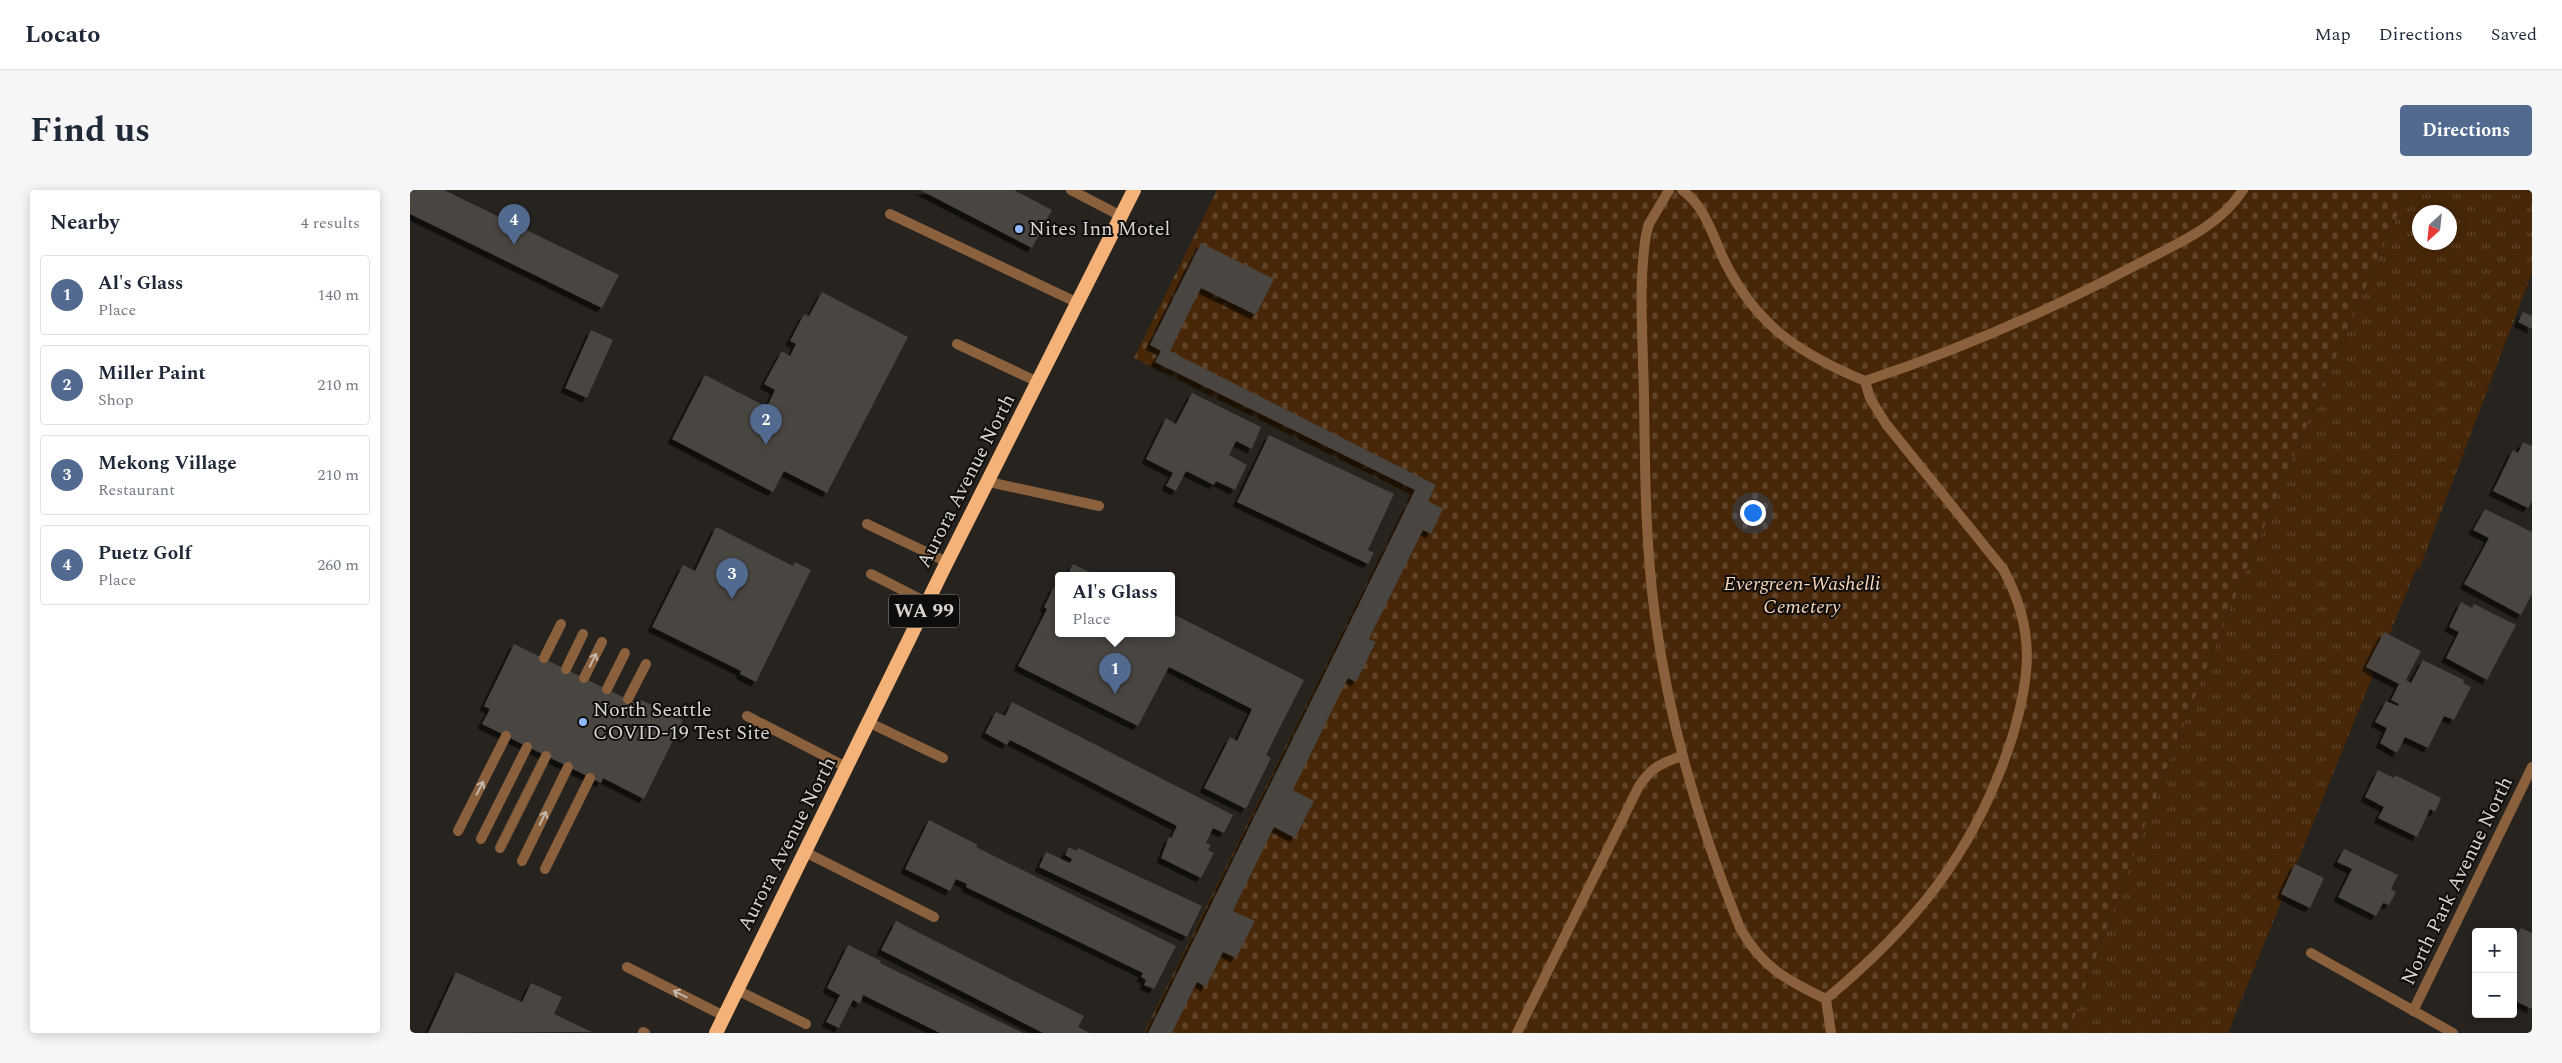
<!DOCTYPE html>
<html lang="en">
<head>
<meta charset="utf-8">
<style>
  :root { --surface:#fff; --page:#f6f6f7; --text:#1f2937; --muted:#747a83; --line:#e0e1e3; --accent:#526990 }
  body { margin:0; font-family:Spectral,serif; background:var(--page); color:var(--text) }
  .controls { position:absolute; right:15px; bottom:15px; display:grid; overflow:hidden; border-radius:5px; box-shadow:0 2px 12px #0003 }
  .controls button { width:45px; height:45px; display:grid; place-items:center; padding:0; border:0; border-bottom:1px solid var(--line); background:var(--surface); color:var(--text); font:25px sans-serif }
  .compass { position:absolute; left:2002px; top:15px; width:45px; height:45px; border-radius:50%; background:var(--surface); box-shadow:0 2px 12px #0003; rotate:207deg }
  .you { position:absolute; left:1342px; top:322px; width:18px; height:18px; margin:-12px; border:4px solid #fff; border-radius:50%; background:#1a73e8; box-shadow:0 0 0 8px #1a73e833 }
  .badge { display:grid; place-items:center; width:32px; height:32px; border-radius:50%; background:var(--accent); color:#fff; font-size:16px; font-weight:700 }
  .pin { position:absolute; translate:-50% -41px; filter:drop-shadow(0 1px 2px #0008) }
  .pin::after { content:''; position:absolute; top:26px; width:18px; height:15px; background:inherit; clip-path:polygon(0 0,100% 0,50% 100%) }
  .popup { position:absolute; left:645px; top:382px; width:120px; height:65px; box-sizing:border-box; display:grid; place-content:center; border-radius:5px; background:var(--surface); filter:drop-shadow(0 1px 4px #0005); font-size:16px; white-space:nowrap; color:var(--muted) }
  .popup b { font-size:19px; color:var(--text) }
  .popup::after { content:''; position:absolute; left:50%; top:100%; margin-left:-10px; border:10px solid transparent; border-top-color:var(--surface) }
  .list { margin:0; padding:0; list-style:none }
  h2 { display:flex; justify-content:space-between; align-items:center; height:65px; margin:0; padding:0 20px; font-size:21px }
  h2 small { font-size:16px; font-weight:400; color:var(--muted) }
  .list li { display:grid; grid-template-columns:32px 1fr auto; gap:15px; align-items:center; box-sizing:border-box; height:80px; margin:0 10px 10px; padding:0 10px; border:1px solid var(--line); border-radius:5px }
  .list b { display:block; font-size:19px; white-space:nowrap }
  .list p { margin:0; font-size:16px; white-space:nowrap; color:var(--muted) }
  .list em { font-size:16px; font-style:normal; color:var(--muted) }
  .map { position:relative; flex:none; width:2122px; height:843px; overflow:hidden; border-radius:5px }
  header { display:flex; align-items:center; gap:30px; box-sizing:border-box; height:70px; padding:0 25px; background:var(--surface); border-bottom:1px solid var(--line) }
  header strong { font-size:24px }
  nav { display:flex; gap:28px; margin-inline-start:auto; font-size:18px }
  .intro { display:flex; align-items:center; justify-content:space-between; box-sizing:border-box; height:120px; padding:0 30px }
  h1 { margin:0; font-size:35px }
  .button { padding:12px 22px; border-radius:5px; background:var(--accent); color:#fff; font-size:18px; font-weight:700 }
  main { display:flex; gap:30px; padding:0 30px }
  aside { flex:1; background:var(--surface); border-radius:5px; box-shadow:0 2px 12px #0003 }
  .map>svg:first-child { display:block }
  .grass { fill:url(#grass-tufts); fill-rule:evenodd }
  .cemetery { fill:url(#cemetery-stones) }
  .building { fill:#494440; filter:url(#shadow) }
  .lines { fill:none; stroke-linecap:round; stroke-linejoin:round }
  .service { stroke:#8b613d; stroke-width:10 }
  .minor { stroke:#8b613d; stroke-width:10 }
  .trunk { stroke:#f4b278; stroke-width:14 }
  .oneway { stroke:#c3b6ab }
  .poi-dot { fill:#90b8fd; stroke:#0f0d0b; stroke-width:2 }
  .labels { text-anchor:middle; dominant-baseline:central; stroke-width:4; stroke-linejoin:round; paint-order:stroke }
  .shield { fill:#0f0d0b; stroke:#9a9895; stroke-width:1 }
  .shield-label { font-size:19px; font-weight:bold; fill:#d6d3d0 }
  .poi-label { font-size:20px; fill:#d6d3d0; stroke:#0f0d0b; text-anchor:start }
  .street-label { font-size:20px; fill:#d6d3d0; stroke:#0f0d0b }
  .park-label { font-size:20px; font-style:italic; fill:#f7d3b7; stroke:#0f0d0b }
</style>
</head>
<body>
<header>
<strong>Locato</strong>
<nav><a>Map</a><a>Directions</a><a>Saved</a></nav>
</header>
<div class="intro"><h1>Find us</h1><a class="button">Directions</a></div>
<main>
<aside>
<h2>Nearby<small>4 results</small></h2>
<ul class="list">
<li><span class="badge">1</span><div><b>Al's Glass</b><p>Place</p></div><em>140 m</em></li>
<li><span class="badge">2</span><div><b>Miller Paint</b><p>Shop</p></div><em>210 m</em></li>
<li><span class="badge">3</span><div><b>Mekong Village</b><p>Restaurant</p></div><em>210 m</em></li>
<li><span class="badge">4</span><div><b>Puetz Golf</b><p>Place</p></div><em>260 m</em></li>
</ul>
</aside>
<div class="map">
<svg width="2122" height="843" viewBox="0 0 2122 843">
  <defs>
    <pattern id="grass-tufts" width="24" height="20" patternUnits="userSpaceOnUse" patternTransform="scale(1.25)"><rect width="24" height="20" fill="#472707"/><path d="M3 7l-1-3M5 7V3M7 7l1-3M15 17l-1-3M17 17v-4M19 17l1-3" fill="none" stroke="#61452a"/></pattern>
    <pattern id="cemetery-stones" width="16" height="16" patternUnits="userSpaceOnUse" patternTransform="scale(1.25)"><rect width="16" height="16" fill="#472707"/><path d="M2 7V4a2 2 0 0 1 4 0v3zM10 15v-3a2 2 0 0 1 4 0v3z" fill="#61452a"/></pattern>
    <filter id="shadow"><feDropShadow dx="-4.5" dy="4.5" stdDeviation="0" flood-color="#0009"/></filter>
  </defs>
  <rect width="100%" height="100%" fill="#27231f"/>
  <path class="grass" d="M 1998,0 L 2122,0 L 2122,83 L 2009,380 L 2006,379 L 1818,843 L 1659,843 C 1759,557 1877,277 1998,0 ZM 2010,22 L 2040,22 L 2040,52 L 2010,52 Z"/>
  <path class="cemetery" d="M 807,0 L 1998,0 C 1877,277 1759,557 1659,843 L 734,843 L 1000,305 L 724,168 Z"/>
  <path class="building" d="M 0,0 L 34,0 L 209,85 L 192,118 L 0,24 Z
    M 510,0 L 604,0 L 642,20 L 622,58 Z
    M 791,53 L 864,89 L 846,125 L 791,98 L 760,161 L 1026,295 L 1018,311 L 1033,319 L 1021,344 L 1013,340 L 959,449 L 966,452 L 946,492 L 938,488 L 883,600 L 904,611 L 885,648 L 864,637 L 823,721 L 845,731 L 826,768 L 813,762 L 796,797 L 787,792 L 762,843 L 738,843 L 1005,300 L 745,172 L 751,161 L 740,155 Z
    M 412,102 L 498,147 L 417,303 L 374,281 L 363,302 L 262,249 L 295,185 L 357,217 L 365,200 L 354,194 L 372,161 L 380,166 L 386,154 L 380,151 L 394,124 L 399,126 Z
    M 2113,122 L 2122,126 L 2122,139 L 2108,132 Z
    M 181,140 L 203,150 L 177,208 L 155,198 Z
    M 782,203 L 851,237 L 842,259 L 826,251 L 819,265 L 837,275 L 825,300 L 806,291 L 804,295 L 776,281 L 766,301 L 756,296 L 763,283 L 736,269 L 756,228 L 766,234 Z
    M 859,245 L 984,304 L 958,360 L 964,363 L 958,374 L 827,312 Z
    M 2113,252 L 2122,256 L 2122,311 L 2118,318 L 2083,301 L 2103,260 L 2108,263 Z
    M 2075,319 L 2122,342 L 2122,404 L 2111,425 L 2054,394 L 2079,348 L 2063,340 Z
    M 306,337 L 383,376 L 385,372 L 401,380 L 346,492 L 330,484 L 331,481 L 242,437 L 273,375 L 285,381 Z
    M 663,374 L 686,385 L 657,385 Z
    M 644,397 L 649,398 L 649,443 L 761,443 L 761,423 L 894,490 L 856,565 L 861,568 L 836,619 L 794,598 L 820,547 L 827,551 L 842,519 L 759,477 L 728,536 L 608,476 L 637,419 L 634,417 Z
    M 2051,412 L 2062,418 L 2064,414 L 2106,435 L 2077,490 L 2036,468 L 2049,442 L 2039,437 Z
    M 1974,442 L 2011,461 L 1996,490 L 2001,493 L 2013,470 L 2054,490 L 2053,493 L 2061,497 L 2044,530 L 2034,526 L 2018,558 L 1995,547 L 1987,563 L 1970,553 L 1977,538 L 1965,532 L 1976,511 L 1988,516 L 1989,514 L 1981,510 L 1989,494 L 1956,477 Z
    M 104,454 L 227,514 L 229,509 L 273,530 L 234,609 L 193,588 L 191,593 L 72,534 L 80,519 L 74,516 Z
    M 602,512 L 823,625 L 814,643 L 803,638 L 796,653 L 801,655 L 798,660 L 804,663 L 791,688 L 751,668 L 759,647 L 761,648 L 767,636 L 600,550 L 597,555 L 575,543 L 586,522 L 595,526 Z
    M 1968,580 L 1984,588 L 1985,585 L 2031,608 L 2025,622 L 2020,619 L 2007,647 L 1968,628 L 1974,617 L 1955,607 Z
    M 519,630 L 568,655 L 566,657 L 766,756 L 744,799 L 734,795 L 736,790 L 731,787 L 733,783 L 556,697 L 557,694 L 546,689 L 540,701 L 495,679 Z
    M 659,657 L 666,661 L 668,658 L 792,716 L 777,747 L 629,677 L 636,662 L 660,673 L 662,669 L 655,665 Z
    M 1934,659 L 1988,685 L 1981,699 L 1986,702 L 1979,715 L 1973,713 L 1966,726 L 1928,707 L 1942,679 L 1927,672 Z
    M 1885,674 L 1914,688 L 1900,718 L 1871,704 Z
    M 486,731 L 674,826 L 668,837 L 680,843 L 633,843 L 471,760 Z
    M 2111,738 L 2122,743 L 2122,819 L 2103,810 L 2103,754 Z
    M 438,755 L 471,771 L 470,773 L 613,843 L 530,843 L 453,805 L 450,814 L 443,810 L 429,838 L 416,832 L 430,805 L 417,798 Z
    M 46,782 L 112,812 L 121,793 L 152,807 L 144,824 L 182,842 L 18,843 Z"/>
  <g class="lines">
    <path class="service" d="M 661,0 L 711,26
      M 1259,0 L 1239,34 L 1236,45 C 1228,94 1233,154 1234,204 C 1235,278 1235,352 1245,426 C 1259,532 1290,638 1330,738 C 1352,777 1376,790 1416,809
      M 1272,0 C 1296,17 1303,47 1315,72 C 1347,136 1390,164 1455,191 C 1549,160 1640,120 1728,74 C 1766,54 1809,37 1833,0
      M 480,24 L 668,113
      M 547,154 L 628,192
      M 579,292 L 689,316
      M 457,334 L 537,372
      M 461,384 L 518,413
      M 134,468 L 151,434
      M 156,479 L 173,444
      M 174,488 L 192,452
      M 197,499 L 215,463
      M 218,509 L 236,474
      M 337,526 L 438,578
      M 460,533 L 533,568
      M 48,641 L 96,546
      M 71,649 L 117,557
      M 90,658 L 136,566
      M 395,662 L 524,727
      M 112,671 L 158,577
      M 135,679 L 180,588
      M 217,777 L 314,826
      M 327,800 L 396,834
      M 1416,809 C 1505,735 1564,663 1601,551 C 1621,487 1626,439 1593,379 L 1476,234 L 1460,208 L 1455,191
      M 1416,809 L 1421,843
      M 233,842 L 235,843
      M 1107,843 L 1229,596 C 1241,578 1252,572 1273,566"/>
    <path class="minor" d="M 1901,763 L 2043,843
      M 2003,821 L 2122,577"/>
    <path class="trunk" d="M 306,843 L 537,372 L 724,0"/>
  </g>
  <defs><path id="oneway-shaft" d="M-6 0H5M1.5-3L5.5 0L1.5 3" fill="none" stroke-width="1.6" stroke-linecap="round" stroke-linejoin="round" transform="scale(1.25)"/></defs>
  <g class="oneway">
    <use href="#oneway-shaft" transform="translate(183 470) rotate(-64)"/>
    <use href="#oneway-shaft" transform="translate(70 598) rotate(-63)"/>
    <use href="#oneway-shaft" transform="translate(133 628) rotate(-64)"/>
    <use href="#oneway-shaft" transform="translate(270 804) rotate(-153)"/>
  </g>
  <g class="poi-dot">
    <circle cx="609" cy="39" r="5"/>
    <circle cx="173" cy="532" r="5"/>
  </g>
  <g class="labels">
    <rect class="shield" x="479" y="404.5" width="70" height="33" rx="4"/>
    <g class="shield-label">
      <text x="514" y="421">WA 99</text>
    </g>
    <g class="poi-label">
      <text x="619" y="39">Nites Inn Motel</text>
      <text x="183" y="520">North Seattle<tspan x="183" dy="23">COVID-19 Test Site</tspan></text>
    </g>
    <g class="street-label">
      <text transform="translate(556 291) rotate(-63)">Aurora Avenue North</text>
      <text transform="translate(377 654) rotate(-63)">Aurora Avenue North</text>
      <text transform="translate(2047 691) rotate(-64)">North Park Avenue North</text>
    </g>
    <g class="park-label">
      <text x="1392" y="394">Evergreen-Washelli<tspan x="1392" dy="23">Cemetery</tspan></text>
    </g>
  </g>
</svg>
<div class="controls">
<button>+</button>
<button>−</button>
</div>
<svg class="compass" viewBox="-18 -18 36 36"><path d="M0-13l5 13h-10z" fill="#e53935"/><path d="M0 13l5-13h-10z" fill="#747a83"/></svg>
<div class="you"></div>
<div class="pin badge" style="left:705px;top:504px">1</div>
<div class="popup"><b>Al's Glass</b>Place</div>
<div class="pin badge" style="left:356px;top:255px">2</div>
<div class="pin badge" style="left:322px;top:409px">3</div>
<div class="pin badge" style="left:104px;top:55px">4</div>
</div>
</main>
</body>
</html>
